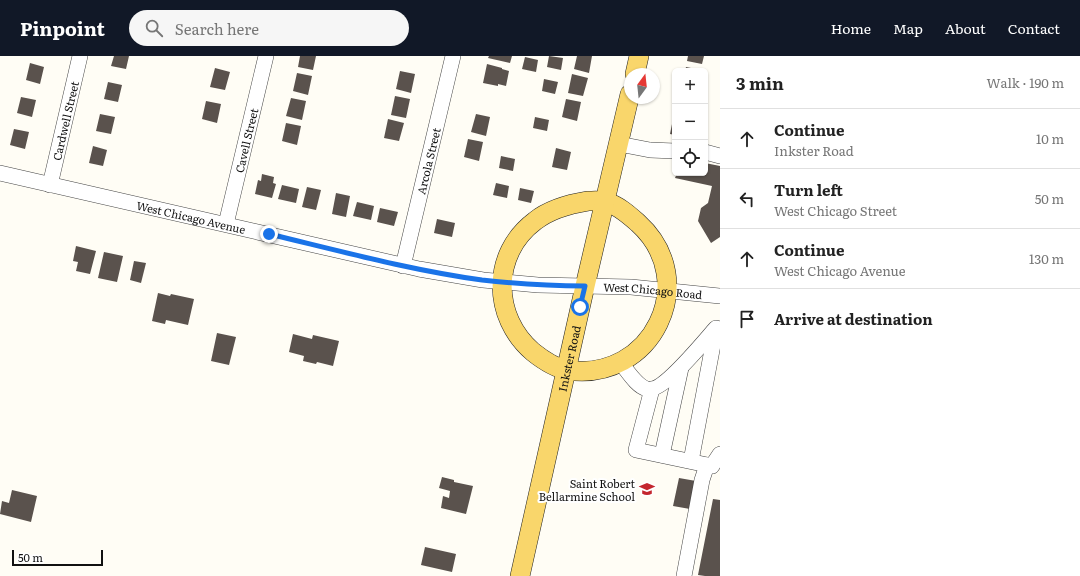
<!DOCTYPE html>
<html lang="en">
<head>
<meta charset="utf-8">
<style>
  :root { --surface:#fff; --page:#f6f6f6; --text:#222; --muted:#767676; --line:#e0e0e0; --accent:#111827 }
  body { margin:0; font-family:Literata,serif; background:var(--page); color:var(--text) }
  .controls { position:absolute; right:12px; top:12px; display:grid; overflow:hidden; border-radius:6px; box-shadow:0 1px 3px #0004 }
  .controls button { width:36px; height:36px; display:grid; place-items:center; padding:0; border:0; border-bottom:1px solid var(--line); background:var(--surface); color:var(--text); font:20px sans-serif }
  .compass { position:absolute; left:624px; top:12px; width:36px; height:36px; border-radius:50%; background:var(--surface); box-shadow:0 1px 3px #0004; rotate:15deg }
  .scale { position:absolute; left:12px; bottom:10px; width:91px; box-sizing:border-box; padding-left:4px; border:2px solid #111; border-top:0; font-size:11px; line-height:14px; white-space:nowrap; color:#111; -webkit-text-stroke:3px #fff; paint-order:stroke }
  .stop { position:absolute; width:12px; height:12px; margin:-9px; border:3px solid #1a73e8; border-radius:50%; background:#fff }
  .stop.end { background:#1a73e8; border-color:#fff; box-shadow:0 1px 4px #0008 }
  .list { margin:0; padding:0; list-style:none }
  h2 { display:flex; justify-content:space-between; align-items:center; height:52px; margin:0; padding:0 16px; font-size:17px }
  h2 small { font-size:13px; font-weight:400; color:var(--muted) }
  .list li { display:grid; grid-template-columns:26px 1fr auto; gap:12px; align-items:center; box-sizing:border-box; height:60px; padding:0 16px; border-top:1px solid var(--line) }
  .list b { display:block; font-size:15px; white-space:nowrap }
  .list p { margin:0; font-size:13px; white-space:nowrap; color:var(--muted) }
  .list em { font-size:13px; font-style:normal; color:var(--muted) }
  .icon { flex:none; width:22px; height:22px; fill:none; stroke:currentColor; stroke-width:2; stroke-linecap:round; stroke-linejoin:round }
  .map { position:relative; flex:none; width:720px; height:520px; overflow:hidden }
  header { display:flex; align-items:center; gap:24px; box-sizing:border-box; height:56px; padding:0 20px; background:var(--accent); color:#fff }
  header strong { font-size:19px }
  nav { display:flex; gap:22px; margin-inline-start:auto; font-size:14px }
  .search { width:280px; height:36px; background:var(--page); display:flex; align-items:center; gap:10px; box-sizing:border-box; padding:0 14px; border-radius:22px; color:var(--muted); font-size:15px }
  main { display:flex }
  aside { flex:1; background:var(--surface) }
  .map>svg:first-child { display:block }
  .building { fill:#5a524d }
  .lines { fill:none; stroke-linecap:round; stroke-linejoin:round }
  .minor-casing { stroke:#444; stroke-width:16 }
  .major-casing { stroke:#222; stroke-width:20 }
  .minor { stroke:#fff; stroke-width:15 }
  .major { stroke:#f9d66b; stroke-width:19 }
  .route { stroke:#1a73e8; stroke-width:5 }
  .labels { text-anchor:middle; dominant-baseline:central; stroke-width:4; stroke-linejoin:round; paint-order:stroke }
  .street-label { font-size:11px; fill:#111; stroke:#fff }
  .poi-label { font-size:11px; fill:#111; stroke:#fff; text-anchor:end }
</style>
</head>
<body>
<header>
<strong>Pinpoint</strong>
<div class="search"><svg class="icon" aria-label="search" viewBox="0 0 24 24"><circle cx="10" cy="10" r="6"/><path d="M15 15l6 6"/></svg>Search here</div>
<nav><a>Home</a><a>Map</a><a>About</a><a>Contact</a></nav>
</header>
<main>
<div class="map">
<svg width="720" height="520" viewBox="0 0 720 520">
  <rect width="100%" height="100%" fill="#fffdf5"/>
  <path class="building" d="M 114,0 L 129,0 L 126,13 L 111,10 Z
    M 300,0 L 316,0 L 313,14 L 298,11 Z
    M 489,0 L 512,0 L 510,7 L 488,2 Z
    M 549,0 L 563,2 L 561,14 L 547,11 Z
    M 577,0 L 592,0 L 589,17 L 574,13 Z
    M 688,0 L 704,0 L 702,8 L 687,5 Z
    M 525,1 L 538,4 L 536,16 L 522,13 Z
    M 30,7 L 44,11 L 40,28 L 26,24 Z
    M 487,8 L 502,12 L 502,13 L 509,15 L 506,30 L 498,28 L 498,30 L 483,27 Z
    M 686,11 L 701,14 L 701,15 L 685,15 Z
    M 215,12 L 230,16 L 225,34 L 210,31 Z
    M 400,15 L 415,18 L 411,37 L 396,33 Z
    M 297,17 L 312,20 L 308,39 L 293,35 Z
    M 572,18 L 588,22 L 583,40 L 568,37 Z
    M 544,23 L 558,26 L 555,38 L 542,35 Z
    M 108,26 L 122,29 L 118,46 L 104,43 Z
    M 395,40 L 410,43 L 406,62 L 391,59 Z
    M 21,41 L 36,44 L 32,61 L 17,57 Z
    M 291,42 L 306,45 L 302,64 L 286,60 Z
    M 566,43 L 581,46 L 577,65 L 562,61 Z
    M 206,45 L 221,48 L 217,67 L 202,63 Z
    M 100,58 L 115,61 L 111,78 L 96,75 Z
    M 476,58 L 490,61 L 486,80 L 471,76 Z
    M 674,58 L 675,58 L 675,79 L 670,78 Z
    M 535,61 L 549,64 L 547,75 L 533,72 Z
    M 388,63 L 404,67 L 399,85 L 384,82 Z
    M 286,67 L 301,70 L 297,89 L 282,85 Z
    M 14,73 L 29,76 L 25,93 L 10,89 Z
    M 468,83 L 483,86 L 479,105 L 464,101 Z
    M 93,90 L 107,94 L 103,110 L 89,107 Z
    M 556,92 L 571,96 L 567,114 L 552,111 Z
    M 501,100 L 515,103 L 513,115 L 499,112 Z
    M 705,107 L 720,110 L 720,181 L 711,187 L 698,165 L 701,152 L 708,147 L 712,130 L 675,122 L 677,117 L 705,117 Z
    M 262,118 L 274,121 L 273,127 L 276,128 L 272,142 L 255,138 L 258,124 L 261,125 Z
    M 496,127 L 509,130 L 507,142 L 493,139 Z
    M 282,129 L 299,133 L 296,147 L 278,143 Z
    M 307,131 L 321,134 L 316,154 L 302,151 Z
    M 520,132 L 534,135 L 531,147 L 518,144 Z
    M 336,137 L 350,140 L 346,161 L 332,158 Z
    M 357,146 L 374,150 L 371,164 L 353,160 Z
    M 380,152 L 398,156 L 394,170 L 377,166 Z
    M 437,163 L 455,167 L 452,181 L 434,177 Z
    M 76,190 L 96,195 L 90,218 L 76,215 L 78,206 L 73,205 Z
    M 104,196 L 123,200 L 117,226 L 98,222 Z
    M 134,205 L 146,207 L 141,227 L 130,224 Z
    M 158,237 L 170,240 L 171,238 L 194,243 L 188,269 L 166,264 L 165,268 L 152,265 Z
    M 217,277 L 236,281 L 229,309 L 211,305 Z
    M 293,278 L 312,283 L 313,279 L 339,285 L 333,310 L 317,306 L 316,308 L 303,305 L 304,300 L 289,296 Z
    M 442,421 L 454,424 L 454,426 L 473,430 L 466,458 L 441,452 L 443,440 L 449,442 L 450,435 L 439,432 Z
    M 679,422 L 696,425 L 690,453 L 673,450 Z
    M 12,434 L 37,440 L 31,466 L 0,458 L 2,445 L 9,447 Z
    M 713,443 L 720,444 L 720,520 L 705,520 L 698,519 Z
    M 425,491 L 456,498 L 452,516 L 421,509 Z"/>
  <g class="lines">
    <g class="minor-casing">
      <g id="minor">
        <path d="M 619,88 L 650,94 L 675,95"/>
        <path d="M 705,96 L 720,100"/>
        <path id="s1" d="M 0,117 L 419,213 L 483,224 L 538,229 L 631,231 L 720,240"/>
        <path id="s2" d="M 50,129 L 80,0"/>
        <path id="s3" d="M 226,168 L 266,0"/>
        <path id="s4" d="M 403,210 L 453,0"/>
        <path d="M 620,306 C 627,314 636,330 647,333 C 663,337 705,284 716,272 L 720,273"/>
        <path d="M 652,333 L 636,394 L 712,410 L 720,398"/>
        <path d="M 662,399 L 681,312"/>
        <path d="M 691,405 L 716,273"/>
        <path d="M 684,520 L 702,424 L 707,409"/>
      </g>
    </g>
    <g class="major-casing">
      <g id="major">
        <path d="M 635,18 L 639,0"/>
        <path d="M 588,145 C 593,145 600,144 606,146 C 618,149 629,159 638,167 C 702,225 652,327 567,314 C 555,312 543,304 533,296 C 492,261 491,198 535,165 C 550,153 569,148 588,145 Z"/>
        <path id="s5" d="M 520,520 L 585,230 L 630,38"/>
      </g>
    </g>
    <use href="#minor" class="minor"/>
    <use href="#major" class="major"/>
  </g>
  <g class="lines">
    <path class="route" d="M 269,178 C 340,195 410,214 482,224 C 517,228 551,230 585,230 L 580,251"/>
  </g>
  <defs>
    <g id="school-bare" transform="scale(1.2)"><path d="M0-5L7-2L0 1L-7-2ZM-4 1L0 2.5L4 1V4Q0 6-4 4Z" fill="#c4262e" stroke="#fff" stroke-width="2.5" paint-order="stroke"/></g>
  </defs>
  <g fill-rule="evenodd">
    <use href="#school-bare" x="647" y="433"/>
  </g>
  <g class="labels">
    <g class="street-label">
      <text stroke="none"><textPath href="#s2" startOffset="66">Cardwell Street</textPath></text>
      <text stroke="none"><textPath href="#s3" startOffset="86">Cavell Street</textPath></text>
      <text stroke="none"><textPath href="#s4" startOffset="108">Arcola Street</textPath></text>
      <text stroke="none"><textPath href="#s1" startOffset="196">West Chicago Avenue</textPath></text>
      <text stroke="none"><textPath href="#s1" startOffset="665">West Chicago Road</textPath></text>
      <text stroke="none"><textPath href="#s5" startOffset="223">Inkster Road</textPath></text>
    </g>
    <g class="poi-label">
      <text x="635" y="427">Saint Robert<tspan x="635" dy="13">Bellarmine School</tspan></text>
    </g>
  </g>
</svg>
<div class="controls">
<button>+</button>
<button>−</button>
<button><svg class="icon" aria-label="locate" viewBox="0 0 24 24"><circle cx="12" cy="12" r="6"/><path d="M12 2v4M12 18v4M2 12h4M18 12h4"/></svg></button>
</div>
<svg class="compass" viewBox="-18 -18 36 36"><path d="M0-13l5 13h-10z" fill="#e53935"/><path d="M0 13l5-13h-10z" fill="#767676"/></svg>
<div class="scale">50 m</div>
<div class="stop" style="left:580px;top:251px"></div>
<div class="stop end" style="left:269px;top:178px"></div>
</div>
<aside>
<h2>3 min<small>Walk · 190 m</small></h2>
<ul class="list">
<li><svg class="icon" aria-label="ahead" viewBox="0 0 24 24"><path d="M12 20V5M6 11l6-6 6 6"/></svg><div><b>Continue</b><p>Inkster Road</p></div><em>10 m</em></li>
<li><svg class="icon" aria-label="left" viewBox="0 0 24 24"><path d="M17 20v-9H6M10 6l-5 5 5 5"/></svg><div><b>Turn left</b><p>West Chicago Street</p></div><em>50 m</em></li>
<li><svg class="icon" aria-label="ahead" viewBox="0 0 24 24"><path d="M12 20V5M6 11l6-6 6 6"/></svg><div><b>Continue</b><p>West Chicago Avenue</p></div><em>130 m</em></li>
<li><svg class="icon" aria-label="arrive" viewBox="0 0 24 24"><path d="M6 21V4h12l-3 4 3 4H6"/></svg><div><b>Arrive at destination</b></div></li>
</ul>
</aside>
</main>
</body>
</html>
